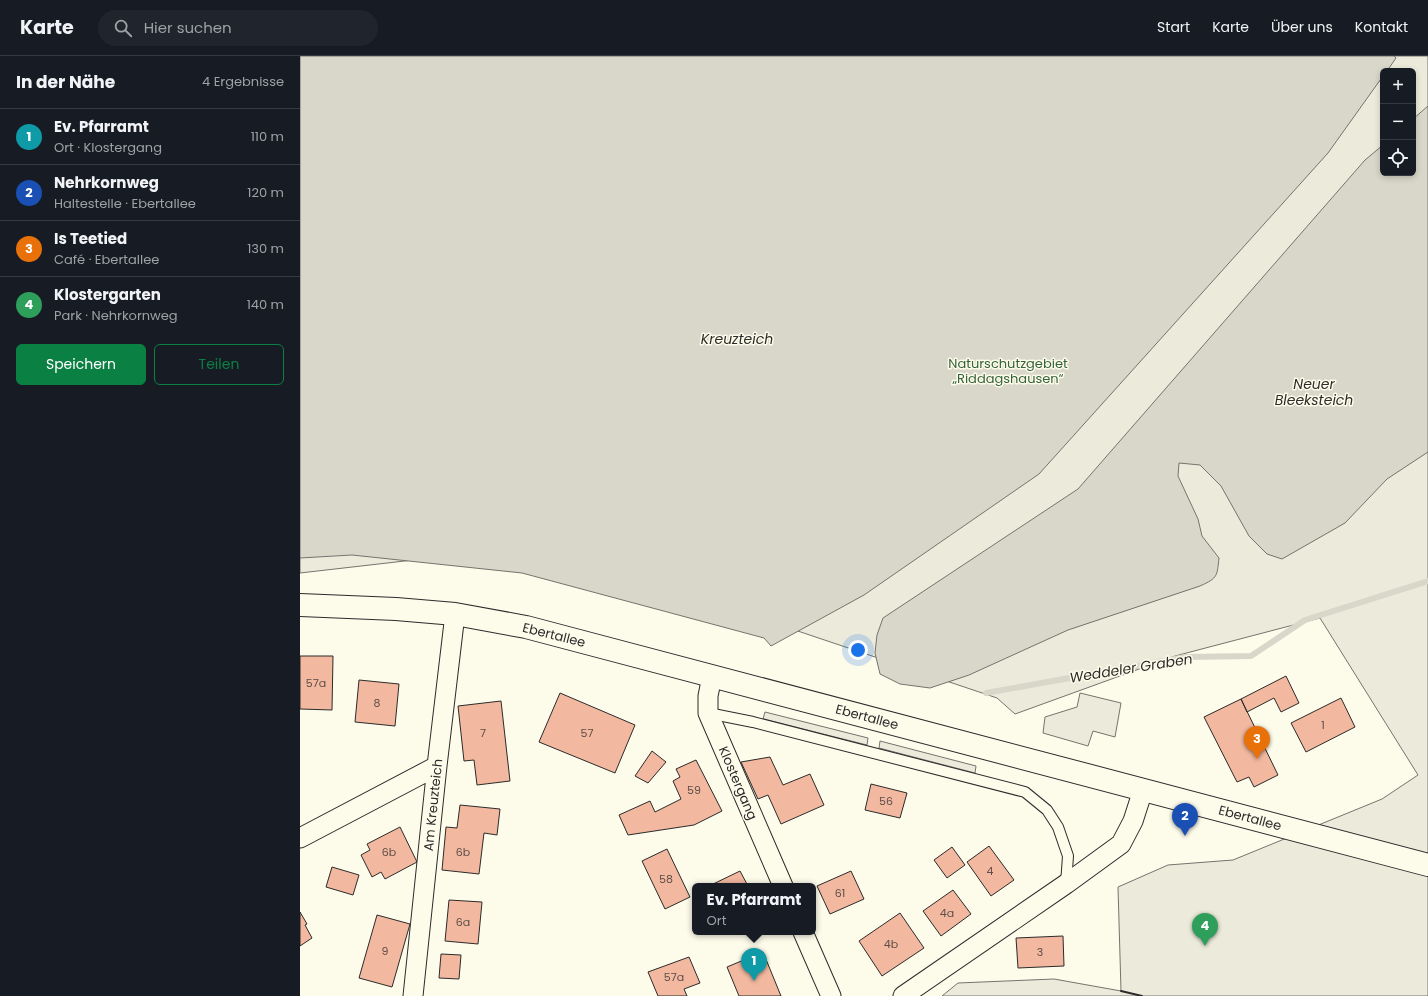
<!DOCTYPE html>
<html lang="de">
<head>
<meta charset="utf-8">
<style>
  :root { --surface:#171b24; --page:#20242c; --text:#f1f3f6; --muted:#9ea1a6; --line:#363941; --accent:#0b8043 }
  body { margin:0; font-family:Poppins,sans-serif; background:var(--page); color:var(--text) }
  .controls { position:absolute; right:12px; top:12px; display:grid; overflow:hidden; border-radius:6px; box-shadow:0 2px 6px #0003 }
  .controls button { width:36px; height:36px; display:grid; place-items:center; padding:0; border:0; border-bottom:1px solid var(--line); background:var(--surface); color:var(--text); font:20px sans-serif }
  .you { position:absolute; left:558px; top:594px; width:14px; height:14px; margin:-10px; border:3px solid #fff; border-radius:50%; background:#1a73e8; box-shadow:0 0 0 6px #1a73e833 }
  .badge { display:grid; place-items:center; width:26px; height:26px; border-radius:50%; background:var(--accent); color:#fff; font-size:13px; font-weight:700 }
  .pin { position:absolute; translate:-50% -33px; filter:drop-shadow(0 1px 2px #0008) }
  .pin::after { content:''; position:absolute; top:21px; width:14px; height:12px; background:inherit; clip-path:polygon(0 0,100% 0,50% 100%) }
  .popup { position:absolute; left:392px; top:827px; width:124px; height:52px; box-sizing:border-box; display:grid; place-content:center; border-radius:6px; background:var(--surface); filter:drop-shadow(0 1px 3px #0005); font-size:13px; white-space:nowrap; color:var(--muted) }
  .popup b { font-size:15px; color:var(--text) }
  .popup::after { content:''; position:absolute; left:50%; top:100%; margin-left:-8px; border:8px solid transparent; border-top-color:var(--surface) }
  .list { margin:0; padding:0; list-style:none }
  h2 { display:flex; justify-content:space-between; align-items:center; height:52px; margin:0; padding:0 16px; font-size:17px }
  h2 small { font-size:13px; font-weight:400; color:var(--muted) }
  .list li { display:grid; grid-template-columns:26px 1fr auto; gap:12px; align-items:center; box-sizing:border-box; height:56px; padding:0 16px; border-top:1px solid var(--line) }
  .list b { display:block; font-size:15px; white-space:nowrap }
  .list p { margin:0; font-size:13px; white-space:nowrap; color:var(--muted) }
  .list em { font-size:13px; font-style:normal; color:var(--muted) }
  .actions { display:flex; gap:8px; padding:12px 16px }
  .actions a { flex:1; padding:9px 0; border:1px solid var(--accent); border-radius:6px; text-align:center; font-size:14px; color:var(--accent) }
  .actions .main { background:var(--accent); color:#fff }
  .icon { flex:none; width:22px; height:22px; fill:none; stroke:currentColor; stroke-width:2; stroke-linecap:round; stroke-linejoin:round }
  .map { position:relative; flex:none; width:1128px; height:940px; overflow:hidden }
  header { display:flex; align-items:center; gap:24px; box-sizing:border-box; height:56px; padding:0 20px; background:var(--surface); border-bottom:1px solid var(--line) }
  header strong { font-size:19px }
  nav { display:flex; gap:22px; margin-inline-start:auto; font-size:14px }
  .search { width:280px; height:36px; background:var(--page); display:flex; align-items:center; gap:10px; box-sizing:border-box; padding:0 14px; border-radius:22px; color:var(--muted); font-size:15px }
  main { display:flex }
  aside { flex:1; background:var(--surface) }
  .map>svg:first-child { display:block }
  .green { fill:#ecebdb; stroke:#74746e; fill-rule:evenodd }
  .parking { fill:#eceadb; stroke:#74746e }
  .water { fill:#d8d7c9; stroke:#74746e }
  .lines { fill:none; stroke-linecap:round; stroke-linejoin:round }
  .stream { stroke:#d8d7c9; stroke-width:6 }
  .building { fill:#f2b8a0; stroke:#2b2b2b }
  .lane-casing { stroke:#2b2b2b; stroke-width:12 }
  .street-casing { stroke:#2b2b2b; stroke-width:21 }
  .secondary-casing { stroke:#2b2b2b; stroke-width:24 }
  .lane { stroke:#fdfbea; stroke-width:10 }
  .street { stroke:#fdfbea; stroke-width:19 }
  .secondary { stroke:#fdfbea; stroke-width:22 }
  .wall { stroke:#2b2b2b; stroke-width:2 }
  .labels { text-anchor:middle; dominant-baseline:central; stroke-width:3; stroke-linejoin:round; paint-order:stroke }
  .number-label { font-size:11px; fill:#5d4e48 }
  .park-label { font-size:13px; fill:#34623c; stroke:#fdfbea }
  .street-label { font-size:13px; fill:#2b2b2b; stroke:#fdfbea }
  .water-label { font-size:14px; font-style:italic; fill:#2b2b2b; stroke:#fdfbea }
</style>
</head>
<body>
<header>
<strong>Karte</strong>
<div class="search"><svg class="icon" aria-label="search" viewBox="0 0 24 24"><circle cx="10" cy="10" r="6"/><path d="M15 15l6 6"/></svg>Hier suchen</div>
<nav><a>Start</a><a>Karte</a><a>Über uns</a><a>Kontakt</a></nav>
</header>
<main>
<aside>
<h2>In der Nähe<small>4 Ergebnisse</small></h2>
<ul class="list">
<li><span class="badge" style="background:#0f9aa8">1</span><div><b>Ev. Pfarramt</b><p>Ort · Klostergang</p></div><em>110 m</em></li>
<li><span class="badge" style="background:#1a4fb4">2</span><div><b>Nehrkornweg</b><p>Haltestelle · Ebertallee</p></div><em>120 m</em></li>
<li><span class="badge" style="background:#e8710a">3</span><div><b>Is Teetied</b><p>Café · Ebertallee</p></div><em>130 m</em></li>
<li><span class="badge" style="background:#2e9e5b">4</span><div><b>Klostergarten</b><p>Park · Nehrkornweg</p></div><em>140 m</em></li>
</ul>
<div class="actions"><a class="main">Speichern</a><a>Teilen</a></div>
</aside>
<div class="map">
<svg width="1128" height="940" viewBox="0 0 1128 940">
  <rect width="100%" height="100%" fill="#fdfbea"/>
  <path class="green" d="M 0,0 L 1128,0 L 1128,940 L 642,940 L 658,927 L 754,923 L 821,935 L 818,831 L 868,809 L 933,804 L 1082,743 L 1118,719 L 1020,562 L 875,600 L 715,658 L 697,642 L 471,566 L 157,499 L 0,517 ZM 1083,15 L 1113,15 L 1113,117 L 1083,117 Z"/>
  <path class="parking" d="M 780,637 L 821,647 L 815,681 L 793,675 L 788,690 L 743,677 L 745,661 L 777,651 Z
    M 465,656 L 568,682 L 567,689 L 463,663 Z
    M 580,685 L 676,710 L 675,717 L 579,692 Z"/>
  <path class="water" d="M 0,0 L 1094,0 L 1096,2 L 1087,15 L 1083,15 L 1083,20 L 1028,97 L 739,418 L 564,539 L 471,590 L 464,582 L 222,517 L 52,499 L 0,502 Z
    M 1128,50 L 1128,396 L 1087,423 L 1045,467 L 982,503 L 967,498 L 949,480 L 921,430 L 900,409 L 879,407 L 878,420 L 898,463 L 902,480 L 919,502 C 917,520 918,522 900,530 L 768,574 L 669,619 L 630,632 L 600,628 L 580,618 L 575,597 L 577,579 L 583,562 L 778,433 L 1065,104 L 1083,89 L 1083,117 L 1113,117 L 1113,63 Z"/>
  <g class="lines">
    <path class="stream" d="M 686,637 L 886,601 L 951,600 L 1005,564 L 1128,525"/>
  </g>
  <path class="building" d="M 0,600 L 33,600 L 32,654 L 0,653 Z
    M 986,620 L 999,647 L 981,656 L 974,642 L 947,656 L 941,643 Z
    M 59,624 L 99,628 L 95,670 L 55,666 Z
    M 260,637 L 335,669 L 315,717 L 239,686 Z
    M 1041,642 L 1055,671 L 1006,696 L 991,667 Z
    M 941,643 L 978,719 L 954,731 L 949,721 L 937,726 L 904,661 Z
    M 201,645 L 210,725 L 177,729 L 174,704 L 164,705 L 158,650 Z
    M 352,695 L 366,706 L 348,727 L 335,720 Z
    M 470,701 L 483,729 L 510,718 L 524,749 L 481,768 L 468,739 L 458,743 L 441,706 Z
    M 396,704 L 422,755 L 394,769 L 328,779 L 319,759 L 350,745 L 355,756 L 381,743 L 373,725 L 380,721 L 376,713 Z
    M 571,728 L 607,737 L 600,762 L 565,754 Z
    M 160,749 L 200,753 L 197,779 L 184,777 L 179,818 L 142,814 L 146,771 L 157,772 Z
    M 100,771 L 117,806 L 85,823 L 81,816 L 72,821 L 61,799 L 70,794 L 67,788 Z
    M 689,790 L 714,824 L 691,840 L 667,806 Z
    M 652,791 L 665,809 L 647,822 L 634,804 Z
    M 367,793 L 390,841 L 365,853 L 342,805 Z
    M 32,811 L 59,819 L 53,839 L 26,831 Z
    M 440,815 L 448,830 L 409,830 Z
    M 551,815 L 564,843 L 530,858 L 517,830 Z
    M 653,834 L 671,858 L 641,880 L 623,855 Z
    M 149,844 L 182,846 L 178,888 L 145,885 Z
    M 0,856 L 7,868 L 5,869 L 12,882 L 0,890 Z
    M 600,857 L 624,892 L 582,920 L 559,885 Z
    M 77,859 L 110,868 L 92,931 L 59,922 Z
    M 763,880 L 764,910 L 718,912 L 716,882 Z
    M 463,896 L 481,940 L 439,940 L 427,911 Z
    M 141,898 L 161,899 L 159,923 L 139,922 Z
    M 389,901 L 400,927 L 384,933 L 387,940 L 358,940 L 348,916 Z"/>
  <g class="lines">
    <g class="lane-casing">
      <path id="lane" d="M 408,657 L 453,666 L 725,736 L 747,754 L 758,771 L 768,800 L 766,828"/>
    </g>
    <g class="street-casing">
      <path id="street" d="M 412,620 L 408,640 L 408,657 L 483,830
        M 0,782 L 137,710
        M 503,876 L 531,940
        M 113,940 L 137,710 L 155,558
        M 603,940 L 766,828 L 821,788 L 833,765 L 843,734"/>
    </g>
    <g class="secondary-casing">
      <path id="secondary" d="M 0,549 L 96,553 L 155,558 L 226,571 L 1128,809"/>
    </g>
    <use href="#lane" class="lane"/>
    <use href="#street" class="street"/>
    <use href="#secondary" class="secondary"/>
    <path class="wall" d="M 821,935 L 842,940"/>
  </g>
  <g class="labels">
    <g class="number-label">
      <text x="16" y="627">57a</text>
      <text x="77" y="647">8</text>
      <text x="1023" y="669">1</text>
      <text x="183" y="677">7</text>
      <text x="287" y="677">57</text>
      <text x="394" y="734">59</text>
      <text x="586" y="745">56</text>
      <text x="89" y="796">6b</text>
      <text x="163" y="796">6b</text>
      <text x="690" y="815">4</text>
      <text x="366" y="823">58</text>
      <text x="540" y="837">61</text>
      <text x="647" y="857">4a</text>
      <text x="163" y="866">6a</text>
      <text x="591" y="888">4b</text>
      <text x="85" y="895">9</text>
      <text x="740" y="896">3</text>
      <text x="374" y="921">57a</text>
    </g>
    <g class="park-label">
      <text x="708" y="307">Naturschutzgebiet<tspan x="708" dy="15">„Riddagshausen“</tspan></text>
    </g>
    <g class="street-label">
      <text transform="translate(254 579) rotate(14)">Ebertallee</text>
      <text transform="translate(567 661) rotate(15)">Ebertallee</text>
      <text transform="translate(438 727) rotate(67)">Klostergang</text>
      <text transform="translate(133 749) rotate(-84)">Am Kreuzteich</text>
      <text transform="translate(950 762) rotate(15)">Ebertallee</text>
    </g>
    <g class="water-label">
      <text x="437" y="283">Kreuzteich</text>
      <text x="1014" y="328">Neuer<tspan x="1014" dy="16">Bleeksteich</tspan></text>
      <text transform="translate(831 612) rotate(-9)">Weddeler Graben</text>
    </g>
  </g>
</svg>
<div class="controls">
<button>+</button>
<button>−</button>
<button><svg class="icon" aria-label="locate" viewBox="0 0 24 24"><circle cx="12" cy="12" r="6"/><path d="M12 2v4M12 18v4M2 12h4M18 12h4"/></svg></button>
</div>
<div class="you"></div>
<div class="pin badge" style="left:454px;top:925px;background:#0f9aa8">1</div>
<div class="popup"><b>Ev. Pfarramt</b>Ort</div>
<div class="pin badge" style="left:885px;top:780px;background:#1a4fb4">2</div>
<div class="pin badge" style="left:957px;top:703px;background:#e8710a">3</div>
<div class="pin badge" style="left:905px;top:890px;background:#2e9e5b">4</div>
</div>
</main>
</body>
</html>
